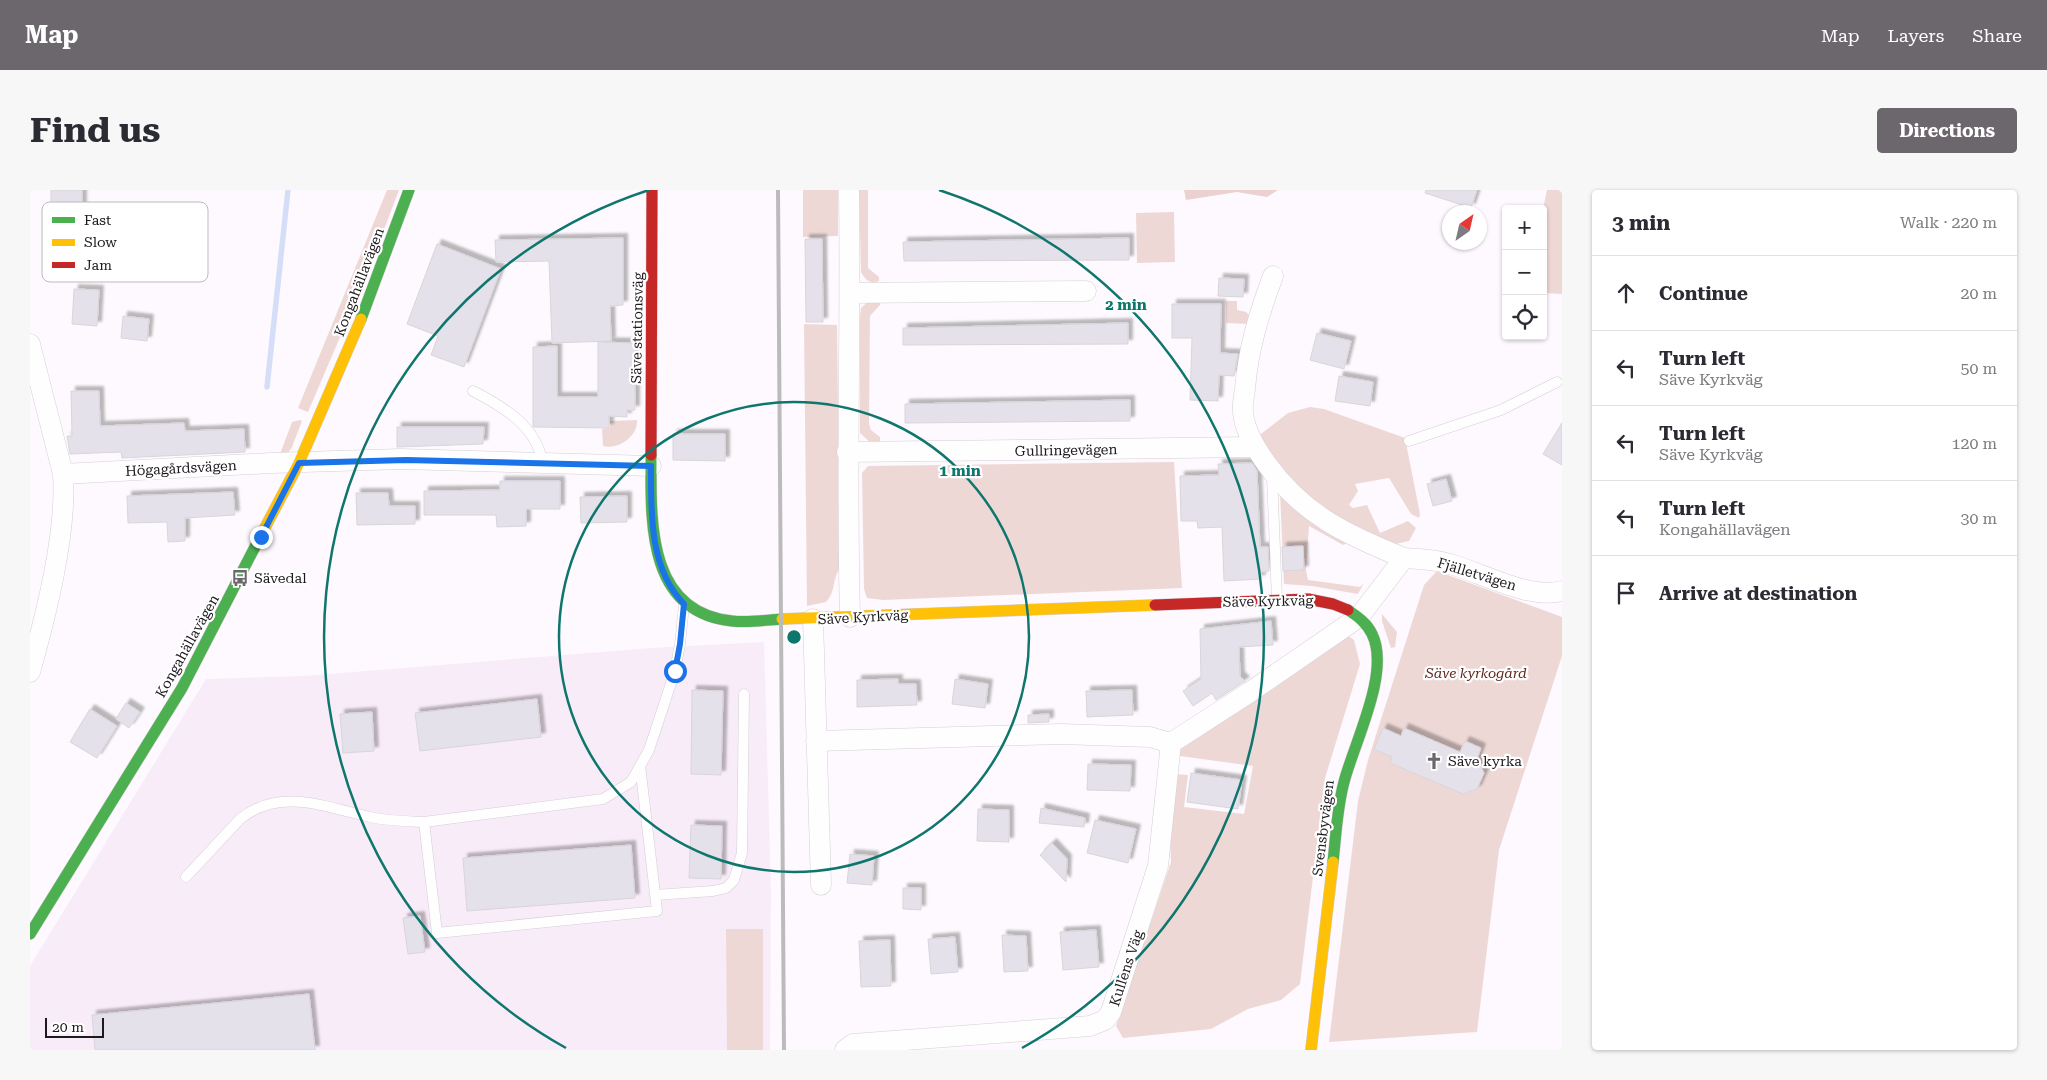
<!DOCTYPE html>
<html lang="en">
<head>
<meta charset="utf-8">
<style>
  :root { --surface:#fff; --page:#f7f7f7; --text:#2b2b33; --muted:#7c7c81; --line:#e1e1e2; --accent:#6c676c }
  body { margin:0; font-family:"Roboto Serif",serif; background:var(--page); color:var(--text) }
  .controls { position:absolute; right:15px; top:15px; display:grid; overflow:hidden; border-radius:5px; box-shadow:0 1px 4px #0004 }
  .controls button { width:45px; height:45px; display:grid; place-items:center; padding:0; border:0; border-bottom:1px solid var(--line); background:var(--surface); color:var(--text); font:25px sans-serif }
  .compass { position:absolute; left:1412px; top:15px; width:45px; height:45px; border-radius:50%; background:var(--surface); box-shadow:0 1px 4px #0004; rotate:34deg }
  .scale { position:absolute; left:15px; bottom:12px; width:59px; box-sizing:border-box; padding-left:5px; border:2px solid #1d191d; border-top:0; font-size:14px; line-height:18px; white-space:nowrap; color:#1d191d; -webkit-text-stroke:4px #fff; paint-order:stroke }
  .stop { position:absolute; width:15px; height:15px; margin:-11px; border:4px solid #1a73e8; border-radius:50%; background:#fff }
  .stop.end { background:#1a73e8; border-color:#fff; box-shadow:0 1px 5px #0008 }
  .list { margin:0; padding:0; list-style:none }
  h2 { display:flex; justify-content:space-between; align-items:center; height:65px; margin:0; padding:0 20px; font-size:21px }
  h2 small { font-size:16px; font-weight:400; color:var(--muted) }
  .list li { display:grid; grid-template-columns:32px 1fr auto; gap:15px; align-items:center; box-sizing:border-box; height:75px; padding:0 20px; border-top:1px solid var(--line) }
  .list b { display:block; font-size:19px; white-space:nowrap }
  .list p { margin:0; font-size:16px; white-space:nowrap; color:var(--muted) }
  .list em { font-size:16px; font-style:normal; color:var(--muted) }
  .icon { flex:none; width:28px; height:28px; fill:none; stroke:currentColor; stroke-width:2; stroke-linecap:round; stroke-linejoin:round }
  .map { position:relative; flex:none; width:1532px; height:860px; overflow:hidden; border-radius:5px }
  header { display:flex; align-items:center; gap:30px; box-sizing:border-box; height:70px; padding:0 25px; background:var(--accent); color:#fff }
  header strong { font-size:24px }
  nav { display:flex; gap:28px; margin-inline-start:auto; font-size:18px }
  .intro { display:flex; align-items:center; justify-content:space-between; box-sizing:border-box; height:120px; padding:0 30px }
  h1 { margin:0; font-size:35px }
  .button { padding:12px 22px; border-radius:5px; background:var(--accent); color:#fff; font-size:18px; font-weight:700 }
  main { display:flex; gap:30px; padding:0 30px }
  aside { flex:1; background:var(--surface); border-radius:5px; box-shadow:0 1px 4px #0004 }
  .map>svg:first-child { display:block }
  .built { fill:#f8ecf8 }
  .green { fill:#eed8d6 }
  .forest { fill:#ebd1cf }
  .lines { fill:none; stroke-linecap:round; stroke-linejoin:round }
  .stream { stroke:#d4def8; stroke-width:5.5 }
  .building { fill:#e5e1ea; stroke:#d8d5d9; filter:url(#shadow) }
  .lane-casing { stroke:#d3cfd3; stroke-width:11 }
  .street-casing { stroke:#d3cfd3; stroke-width:21 }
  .fast-casing { stroke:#d3cfd3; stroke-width:12 }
  .slow-casing { stroke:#d3cfd3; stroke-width:12 }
  .jam-casing { stroke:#d3cfd3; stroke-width:12 }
  .lane { stroke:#fffeff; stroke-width:10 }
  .street { stroke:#fffeff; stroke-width:20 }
  .fast { stroke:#4caf50; stroke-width:11 }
  .slow { stroke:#ffc107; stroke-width:11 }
  .jam { stroke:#c62828; stroke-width:11 }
  .rail { stroke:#bcbbbc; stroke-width:4 }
  .route { stroke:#1a73e8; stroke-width:6 }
  .ring { fill:none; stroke:#0f766e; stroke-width:2.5 }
  .labels { text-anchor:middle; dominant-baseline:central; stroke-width:4.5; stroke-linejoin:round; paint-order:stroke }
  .street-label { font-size:14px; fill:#1d191d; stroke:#fff }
  .poi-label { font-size:14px; fill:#1d191d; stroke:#fff; text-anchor:start }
  .park-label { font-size:14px; font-style:italic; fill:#5f2820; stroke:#fff }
  .key { fill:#fff; stroke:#bbbabb; stroke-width:1 }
  .key-label { font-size:14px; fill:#1d191d }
  .centre { fill:#0f766e; stroke:#fff; stroke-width:2.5 }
  .ring-label { font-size:15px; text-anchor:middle; font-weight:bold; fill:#0f766e; stroke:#fff; stroke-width:4.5; stroke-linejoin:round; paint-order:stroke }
</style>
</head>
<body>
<header>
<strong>Map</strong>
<nav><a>Map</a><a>Layers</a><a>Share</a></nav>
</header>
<div class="intro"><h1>Find us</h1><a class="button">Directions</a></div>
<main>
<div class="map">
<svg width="1532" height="860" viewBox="0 0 1532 860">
  <defs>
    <filter id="shadow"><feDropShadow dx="4.5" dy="-4.5" stdDeviation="1" flood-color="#0004"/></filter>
  </defs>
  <rect width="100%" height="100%" fill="#fef9fe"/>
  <path class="built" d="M 734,452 L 741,701 L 740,860 L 0,860 L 0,776 L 176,489 L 274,486 L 621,458 Z"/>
  <path class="green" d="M 357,0 L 369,0 L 337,84 L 278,222 L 268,218 Z
    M 773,0 L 808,0 L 808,46 L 773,47 Z
    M 829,0 L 838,0 L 838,78 L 849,87 L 849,91 C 840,95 835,89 831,82 Z
    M 1517,0 L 1532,0 L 1532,104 L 1513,103 L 1513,19 Z
    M 1144,22 L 1145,72 L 1107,73 L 1106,23 Z
    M 842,108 L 850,109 L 850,115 L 840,126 L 839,234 L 841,240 L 850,247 L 850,252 L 842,254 L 830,243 L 830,126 L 831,118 Z
    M 1196,111 L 1207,111 L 1207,120 L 1216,122 L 1219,125 L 1218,134 L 1196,133 Z
    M 774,134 L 807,135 L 810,378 C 802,389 806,402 796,412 L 777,416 Z
    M 1280,217 L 1294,219 L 1375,248 L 1390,324 L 1389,328 L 1381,324 L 1359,288 L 1325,294 L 1328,301 L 1319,315 L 1323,318 L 1337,315 L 1350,343 L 1378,331 L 1386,338 L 1379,351 L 1361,355 L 1277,312 L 1227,247 L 1258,223 Z
    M 270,230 L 272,231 L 262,257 L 258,263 L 250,264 L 262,232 Z
    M 607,230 C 608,246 589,260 573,256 L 572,239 L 580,238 L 580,231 Z
    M 1144,272 L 1152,398 L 853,410 L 837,408 L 834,399 L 832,283 L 838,276 Z
    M 1250,302 L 1317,353 L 1313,355 L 1279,336 L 1276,380 L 1278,390 L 1330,397 L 1334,393 L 1328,404 L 1282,396 L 1254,394 Z
    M 1407,381 L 1532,427 L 1532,466 L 1469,660 L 1447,842 L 1299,852 L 1328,611 L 1338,570 L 1394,395 Z
    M 1352,424 L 1367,442 L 1365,457 L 1361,458 L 1352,431 Z
    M 1317,445 L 1324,450 L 1330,474 L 1295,588 L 1270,794 L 1251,810 L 1218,819 L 1181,839 L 1093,848 L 1086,836 L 1141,672 L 1140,650 L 1145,584 L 1158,585 L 1154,617 L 1214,624 L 1223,576 L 1150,566 L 1149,556 Z
    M 696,739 L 733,739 L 733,860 L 697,860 Z"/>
  <path class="forest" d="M 1154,0 L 1248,0 L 1237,7 L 1207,2 L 1156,10 Z"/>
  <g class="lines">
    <path class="stream" d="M 237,197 L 258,0"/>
  </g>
  <path class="building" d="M 21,0 L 52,0 L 52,26 L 21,26 Z
    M 1396,0 L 1447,0 L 1441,18 L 1395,3 Z
    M 593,48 L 593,115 L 580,116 L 581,151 L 522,153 L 519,71 L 466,72 L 465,50 Z
    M 1099,48 L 1099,70 L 874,71 L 873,52 Z
    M 775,49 L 792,49 L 793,132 L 776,132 Z
    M 407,54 L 471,79 L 434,177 L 401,165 L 408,146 L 377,134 Z
    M 1189,88 L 1214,89 L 1213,107 L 1188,106 Z
    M 44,99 L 69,100 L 67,136 L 42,134 Z
    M 1142,114 L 1191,114 L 1190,163 L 1208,164 L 1204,186 L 1189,185 L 1188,211 L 1160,210 L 1162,148 L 1142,148 Z
    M 93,126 L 119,129 L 117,151 L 91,148 Z
    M 1098,133 L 1098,154 L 873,155 L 873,138 Z
    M 1287,143 L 1321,151 L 1314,179 L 1280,170 Z
    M 568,152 L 605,153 L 605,220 L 597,220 L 597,227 L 579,226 L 579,238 L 503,237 L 503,157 L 527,156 L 527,207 L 568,207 Z
    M 1309,186 L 1343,192 L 1340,216 L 1305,211 Z
    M 41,201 L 69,201 L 70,236 L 154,233 L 155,241 L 214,239 L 215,262 L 92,268 L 91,262 L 40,264 L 37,246 L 42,246 Z
    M 1100,210 L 1100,231 L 875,233 L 875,214 Z
    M 1532,233 L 1532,275 L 1513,264 Z
    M 367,237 L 454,237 L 453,254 L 367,257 Z
    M 643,244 L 695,244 L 695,271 L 643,270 Z
    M 1222,273 L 1227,281 L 1230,357 L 1238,357 L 1239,381 L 1231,382 L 1231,389 L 1194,391 L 1192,337 L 1168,338 L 1167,331 L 1151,331 L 1150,286 L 1189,285 L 1188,274 Z
    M 1416,289 L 1422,311 L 1403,316 L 1397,294 Z
    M 470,291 L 530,291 L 530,319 L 496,319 L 496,336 L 467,337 L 466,325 L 394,325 L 394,301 L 470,300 Z
    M 203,302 L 205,325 L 155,328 L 155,351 L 138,352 L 137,332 L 98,333 L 97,306 Z
    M 326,303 L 358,303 L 359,316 L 385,316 L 385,334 L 327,335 Z
    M 597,306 L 597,332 L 551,333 L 550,307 Z
    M 1273,356 L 1274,380 L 1253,381 L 1252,357 Z
    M 1241,431 L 1243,455 L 1209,457 L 1210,486 L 1215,491 L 1186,510 L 1182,503 L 1163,516 L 1153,501 L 1171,489 L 1170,439 Z
    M 868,489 L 868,494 L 886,494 L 887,515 L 827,517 L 827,490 Z
    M 925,489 L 958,494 L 955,518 L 922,514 Z
    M 662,500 L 693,501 L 691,585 L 661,584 Z
    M 1102,500 L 1103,525 L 1057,527 L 1056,501 Z
    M 507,509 L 511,547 L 390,561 L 385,523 Z
    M 96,513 L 110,522 L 99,538 L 86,529 Z
    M 60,519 L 87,536 L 67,568 L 40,552 Z
    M 342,522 L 344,561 L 313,563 L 310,524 Z
    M 1019,524 L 1019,532 L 998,533 L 998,525 Z
    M 1353,538 L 1371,546 L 1374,538 L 1430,562 L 1435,551 L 1451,558 L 1447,569 L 1454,583 L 1447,599 L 1433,604 L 1360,573 L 1362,567 L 1344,559 Z
    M 1058,574 L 1101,575 L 1100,601 L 1057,600 Z
    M 1161,583 L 1212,590 L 1208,619 L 1157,612 Z
    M 1011,618 L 1055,628 L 1054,637 L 1009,633 Z
    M 948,619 L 979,620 L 979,652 L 947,651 Z
    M 1065,630 L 1106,639 L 1098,673 L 1057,663 Z
    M 661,635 L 692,636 L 691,689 L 659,688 Z
    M 1022,653 L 1037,669 L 1036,692 L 1010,665 Z
    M 601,655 L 605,708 L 437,721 L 433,668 Z
    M 820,664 L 844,666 L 842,695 L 817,693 Z
    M 873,698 L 891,698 L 891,720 L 873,719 Z
    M 390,726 L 395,762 L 378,764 L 373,728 Z
    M 1066,740 L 1069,777 L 1033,780 L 1030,742 Z
    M 972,745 L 996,746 L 998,781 L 974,782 Z
    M 925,747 L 928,782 L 901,784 L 898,749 Z
    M 860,750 L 861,796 L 831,797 L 829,751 Z
    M 279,804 L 285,860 L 65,860 L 62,825 Z"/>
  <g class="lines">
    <g class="lane-casing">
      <path id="lane" d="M 443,201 C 472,216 507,236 512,272
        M 1379,251 L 1471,220 L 1527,192
        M 1242,286 L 1247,409
        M 610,575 L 627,721 L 407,743 L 394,632 L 573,609 L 601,592 L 619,560 L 645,481 L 650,454 L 654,415
        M 156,687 L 210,629 C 250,597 295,617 340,627 C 357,631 376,631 394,632
        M 625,705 L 683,701 L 696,698 L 704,690 L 712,663 L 714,504"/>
    </g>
    <g class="street-casing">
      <path id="street" d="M 819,0 C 821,142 816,285 820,427
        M 1243,86 C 1229,124 1218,159 1215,199 C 1214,207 1212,215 1213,222 C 1214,240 1226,259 1236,273 C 1273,325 1317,345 1374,368
        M 820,103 L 1056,101
        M 0,154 L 33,284 C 37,343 16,425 0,482
        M 817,262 L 1224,257
        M 33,284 L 241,273 L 371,269 L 621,276
        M 783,429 L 791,695
        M 786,551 L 1031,544 L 1120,547 L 1141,553
        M 815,860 L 823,854 L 1060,836 L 1075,830 L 1081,822 L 1128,676 L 1141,553 L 1220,502 L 1329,427 L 1374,368 C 1390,369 1405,369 1420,374 C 1452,383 1500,410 1532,401"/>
    </g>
    <g class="fast-casing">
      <path id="fast" d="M 331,129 L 379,0
        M 621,265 C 621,330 616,422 702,431 C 718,433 736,430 752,429
        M 1303,672 C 1306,645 1307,618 1314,592 C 1324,553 1361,482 1342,444 C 1337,433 1327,426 1318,420
        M 0,744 L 152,498 L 229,349"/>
    </g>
    <g class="slow-casing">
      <path id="slow" d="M 229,349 L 269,273 L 331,129
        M 752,429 L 1125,415
        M 1281,860 L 1303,672"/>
    </g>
    <g class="jam-casing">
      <path id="jam" d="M 621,265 L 622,0
        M 1125,415 L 1278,409 L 1303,414 L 1318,420"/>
    </g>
    <use href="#lane" class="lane"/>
    <use href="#street" class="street"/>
    <use href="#fast" class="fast"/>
    <use href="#slow" class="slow"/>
    <use href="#jam" class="jam"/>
    <path class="rail" d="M 748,0 L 754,860"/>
  </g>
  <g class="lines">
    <path class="route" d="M 231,347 L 269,273 L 376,270 L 621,276 C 621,322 619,378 654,414 L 650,454 L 645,481"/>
  </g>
  <g class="ring">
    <circle cx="764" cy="447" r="235"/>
    <path d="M536 858A470 470 0 0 1 619 0M909 0A470 470 0 0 1 992 858"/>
  </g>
  <defs>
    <g id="bus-bare" transform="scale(1.35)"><path d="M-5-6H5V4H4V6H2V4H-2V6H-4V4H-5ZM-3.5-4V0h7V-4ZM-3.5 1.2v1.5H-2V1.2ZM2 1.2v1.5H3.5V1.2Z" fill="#6c676c" stroke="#fff" stroke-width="2.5" paint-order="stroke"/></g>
    <g id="church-bare" transform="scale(1.35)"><path d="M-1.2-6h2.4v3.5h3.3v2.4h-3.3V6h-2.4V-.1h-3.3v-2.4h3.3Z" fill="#6c676c" stroke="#fff" stroke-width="2.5" paint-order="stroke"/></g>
  </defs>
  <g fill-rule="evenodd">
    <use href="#bus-bare" x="210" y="388"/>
    <use href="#church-bare" x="1404" y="571"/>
  </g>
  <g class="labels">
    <g class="street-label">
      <text transform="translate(329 92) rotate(-69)">Kongahällavägen</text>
      <text transform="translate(607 138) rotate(-89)">Säve stationsväg</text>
      <text transform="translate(1036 260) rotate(-1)">Gullringevägen</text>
      <text transform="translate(151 278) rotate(-3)">Högagårdsvägen</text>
      <text transform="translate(1447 384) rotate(17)">Fjälletvägen</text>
      <text transform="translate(1238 411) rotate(-1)">Säve Kyrkväg</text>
      <text transform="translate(833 427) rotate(-3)">Säve Kyrkväg</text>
      <text transform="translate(157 456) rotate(-61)">Kongahällavägen</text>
      <text transform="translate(1293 638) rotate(-83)">Svensbyvägen</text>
      <text transform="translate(1096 778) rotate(-72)">Kullens Väg</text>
    </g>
    <g class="poi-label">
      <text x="224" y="388">Sävedal</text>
      <text x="1418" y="571">Säve kyrka</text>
    </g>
    <g class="park-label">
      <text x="1446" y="483">Säve kyrkogård</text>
    </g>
  </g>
  <rect x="12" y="12" width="166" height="80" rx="8" class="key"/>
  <rect x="22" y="27" width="23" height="6" fill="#4caf50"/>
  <rect x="22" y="49" width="23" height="7" fill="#ffc107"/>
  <rect x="22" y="72" width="23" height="6" fill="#c62828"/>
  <g class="key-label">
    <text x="54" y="35">Fast</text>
    <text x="54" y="57">Slow</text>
    <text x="54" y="80">Jam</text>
  </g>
  <circle cx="764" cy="447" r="8" class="centre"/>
  <g class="ring-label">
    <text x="1096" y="120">2 min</text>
    <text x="930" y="286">1 min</text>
  </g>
</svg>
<div class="controls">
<button>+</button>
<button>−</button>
<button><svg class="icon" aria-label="locate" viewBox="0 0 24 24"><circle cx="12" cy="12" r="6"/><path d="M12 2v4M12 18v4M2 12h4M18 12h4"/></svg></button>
</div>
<svg class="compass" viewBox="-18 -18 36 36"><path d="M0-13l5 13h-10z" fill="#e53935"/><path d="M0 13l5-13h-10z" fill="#7c7c81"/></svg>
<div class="scale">20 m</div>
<div class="stop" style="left:645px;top:481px"></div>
<div class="stop end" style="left:231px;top:347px"></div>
</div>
<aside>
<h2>3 min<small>Walk · 220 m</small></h2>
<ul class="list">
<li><svg class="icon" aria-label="ahead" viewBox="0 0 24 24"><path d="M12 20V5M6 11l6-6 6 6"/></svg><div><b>Continue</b></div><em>20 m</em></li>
<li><svg class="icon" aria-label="left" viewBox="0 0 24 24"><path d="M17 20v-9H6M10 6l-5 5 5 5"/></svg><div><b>Turn left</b><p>Säve Kyrkväg</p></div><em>50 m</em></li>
<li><svg class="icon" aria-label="left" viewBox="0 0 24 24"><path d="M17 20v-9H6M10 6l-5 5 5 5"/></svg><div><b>Turn left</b><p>Säve Kyrkväg</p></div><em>120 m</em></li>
<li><svg class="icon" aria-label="left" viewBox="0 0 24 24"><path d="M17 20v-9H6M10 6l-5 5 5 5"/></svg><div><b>Turn left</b><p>Kongahällavägen</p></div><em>30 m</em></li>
<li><svg class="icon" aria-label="arrive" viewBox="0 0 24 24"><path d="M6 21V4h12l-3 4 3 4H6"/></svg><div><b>Arrive at destination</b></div></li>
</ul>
</aside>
</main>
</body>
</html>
